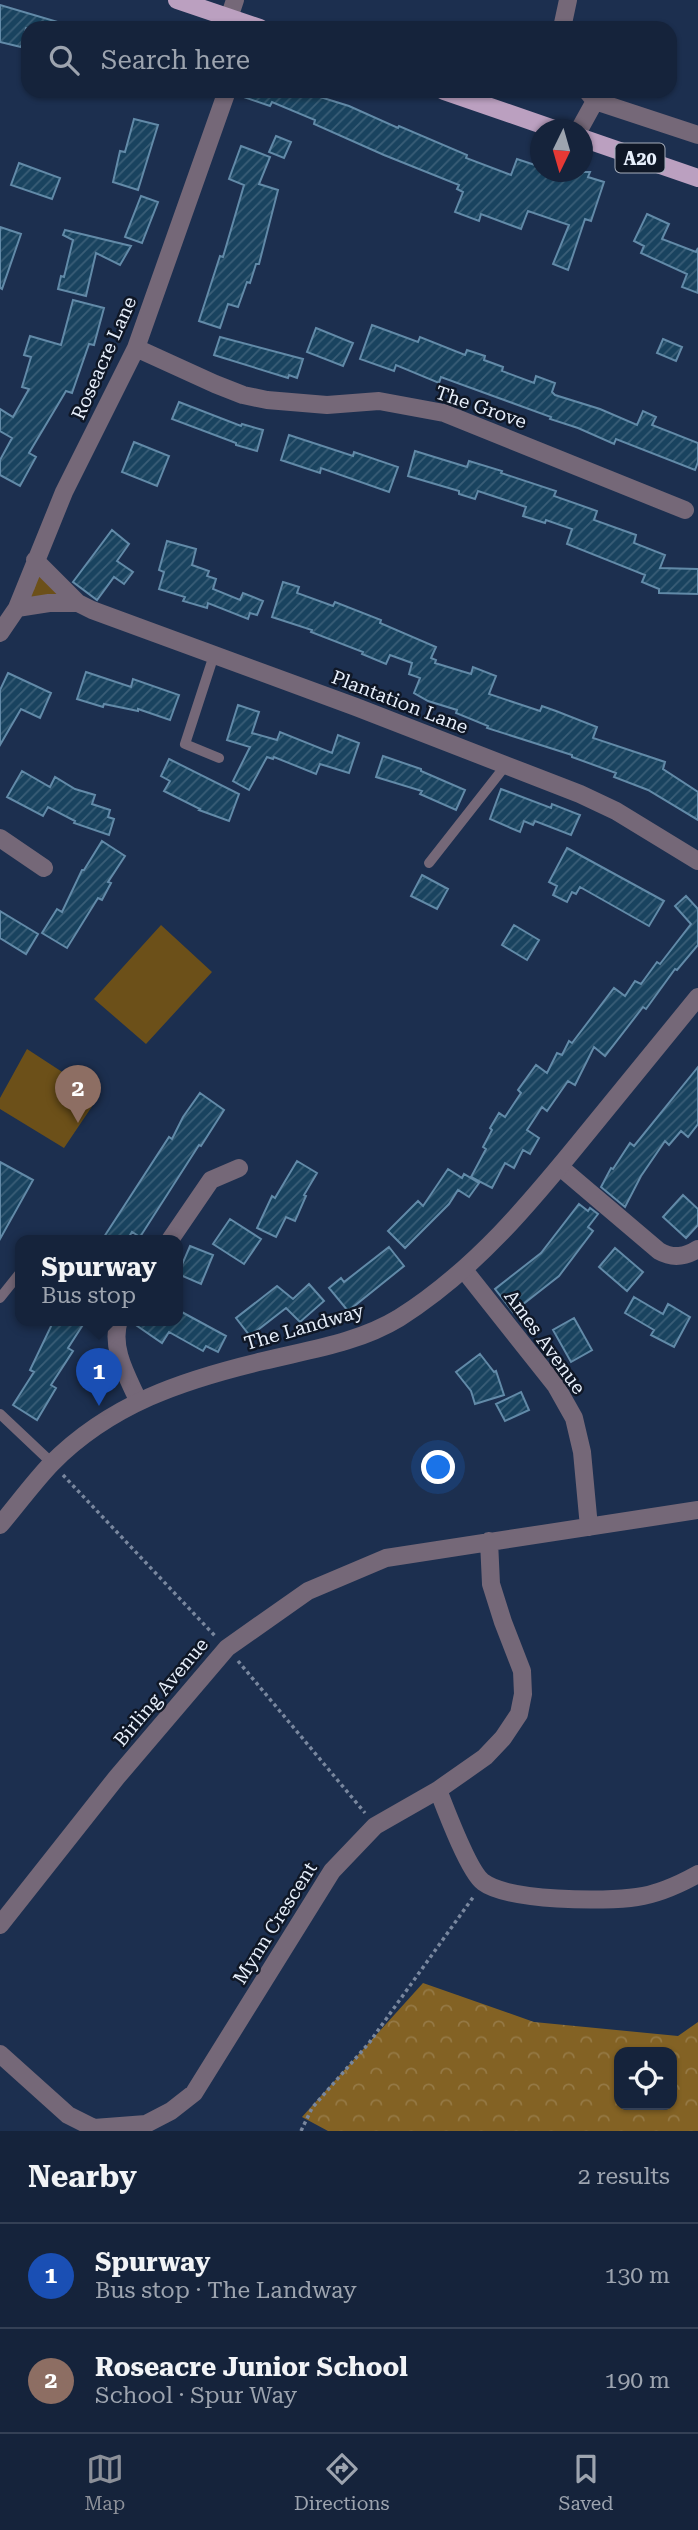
<!DOCTYPE html>
<html lang="en">
<head>
<meta charset="utf-8">
<style>
  :root { --surface:#15233b; --page:#222f46; --text:#f1f3f6; --muted:#9da4af; --line:#344055; --accent:#8c9099 }
  body { margin:0; font-family:"Roboto Serif",serif; background:var(--page); color:var(--text) }
  .controls { position:absolute; right:21px; bottom:21px; display:grid; overflow:hidden; border-radius:14px; box-shadow:0 2px 5px #0004 }
  .controls button { width:63px; height:63px; display:grid; place-items:center; padding:0; border:0; border-bottom:2px solid var(--line); background:var(--surface); color:var(--text); font:35px sans-serif }
  .compass { position:absolute; left:530px; top:119px; width:63px; height:63px; border-radius:50%; background:var(--surface); box-shadow:0 2px 5px #0004; rotate:185deg }
  .you { position:absolute; left:439px; top:1468px; width:24px; height:24px; margin:-18px; border:5px solid #fff; border-radius:50%; background:#1a73e8; box-shadow:0 0 0 10px #1a73e833 }
  .badge { display:grid; place-items:center; width:46px; height:46px; border-radius:50%; background:var(--accent); color:#fff; font-size:23px; font-weight:700 }
  .pin { position:absolute; translate:-50% -58px; filter:drop-shadow(0 2px 4px #0008) }
  .pin::after { content:''; position:absolute; top:37px; width:24px; height:21px; background:inherit; clip-path:polygon(0 0,100% 0,50% 100%) }
  .popup { position:absolute; left:15px; top:1235px; width:168px; height:91px; box-sizing:border-box; display:grid; place-content:center; border-radius:14px; background:var(--surface); filter:drop-shadow(0 2px 5px #0005); font-size:23px; white-space:nowrap; color:var(--muted) }
  .popup b { font-size:26px; color:var(--text) }
  .popup::after { content:''; position:absolute; left:50%; top:100%; margin-left:-14px; border:14px solid transparent; border-top-color:var(--surface) }
  .list { margin:0; padding:0; list-style:none }
  h2 { display:flex; justify-content:space-between; align-items:center; height:91px; margin:0; padding:0 28px; font-size:30px }
  h2 small { font-size:23px; font-weight:400; color:var(--muted) }
  .list li { display:grid; grid-template-columns:46px 1fr auto; gap:21px; align-items:center; box-sizing:border-box; height:105px; padding:0 28px; border-top:2px solid var(--line) }
  .list b { display:block; font-size:26px; white-space:nowrap }
  .list p { margin:0; font-size:23px; white-space:nowrap; color:var(--muted) }
  .list em { font-size:23px; font-style:normal; color:var(--muted) }
  .icon { flex:none; width:38px; height:38px; fill:none; stroke:currentColor; stroke-width:2; stroke-linecap:round; stroke-linejoin:round }
  .map { position:relative; flex:none; width:698px; height:2131px; overflow:hidden }
  .search { position:absolute; background:var(--surface); box-shadow:0 2px 5px #0004; left:21px; right:21px; top:21px; height:77px; display:flex; align-items:center; gap:18px; box-sizing:border-box; padding:0 24px; border-radius:21px; color:var(--muted); font-size:26px }
  .sheet { height:301px; background:var(--surface) }
  nav { display:flex; justify-content:space-around; align-items:center; box-sizing:border-box; height:98px; border-top:2px solid var(--line); background:var(--surface); font-size:19px; color:var(--muted) }
  nav a { display:grid; justify-items:center; gap:4px }
  nav .on { color:var(--accent) }
  .map>svg:first-child { display:block }
  .grass { fill:url(#grass-tufts) }
  .forest { fill:url(#forest-crowns); fill-rule:evenodd }
  .green { fill:#6c5019 }
  .building { fill:url(#building-hatch); stroke:#628aa8; stroke-width:2 }
  .lines { fill:none; stroke-linecap:round; stroke-linejoin:round }
  .path { stroke:#79879e; stroke-width:3.5; stroke-dasharray:3.5 3.5; stroke-linecap:butt }
  .service { stroke:#756878; stroke-width:10 }
  .minor { stroke:#756878; stroke-width:18 }
  .tertiary { stroke:#756878; stroke-width:18 }
  .primary { stroke:#bba0c0; stroke-width:18 }
  .labels { text-anchor:middle; dominant-baseline:central; stroke-width:5; stroke-linejoin:round; paint-order:stroke }
  .shield { fill:#0f1726; stroke:#a6aebb; stroke-width:2 }
  .shield-label { font-size:18px; font-weight:bold; fill:#e7effb }
  .street-label { font-size:19px; fill:#e7effb; stroke:#0f1726 }
</style>
</head>
<body>
<div class="map">
<svg width="698" height="2131" viewBox="0 0 698 2131">
  <defs>
    <pattern id="grass-tufts" width="24" height="20" patternUnits="userSpaceOnUse" patternTransform="scale(1.75)"><rect width="24" height="20" fill="#6c5019"/><path d="M3 7l-1-3M5 7V3M7 7l1-3M15 17l-1-3M17 17v-4M19 17l1-3" fill="none" stroke="#816a3b"/></pattern>
    <pattern id="forest-crowns" width="20" height="18" patternUnits="userSpaceOnUse" patternTransform="scale(1.75)"><rect width="20" height="18" fill="#836224"/><path d="M2 6a3 3 0 1 1 6 0M12 15a3 3 0 1 1 6 0" fill="none" stroke="#957945"/></pattern>
    <pattern id="building-hatch" width="6" height="6" patternUnits="userSpaceOnUse" patternTransform="scale(1.75)"><rect width="6" height="6" fill="#19435f"/><path d="M-1 1l2-2M0 6l6-6M5 7l2-2" fill="none" stroke="#3a5e77"/></pattern>
  </defs>
  <rect width="100%" height="100%" fill="#1c2f4f"/>
  <path class="grass" d="M 35,560 L 69,595 L 17,608 Z"/>
  <path class="forest" d="M 423,1983 L 534,2022 L 678,2036 L 698,2022 L 698,2131 L 328,2131 L 302,2117 ZM 619,2052 L 672,2052 L 672,2105 L 619,2105 Z"/>
  <path class="green" d="M 161,925 L 212,972 L 146,1044 L 94,999 Z
    M 27,1049 L 99,1096 L 64,1148 L 0,1109 L 0,1098 Z"/>
  <path class="building" d="M 0,5 L 61,23 L 61,28 L 26,28 L 21,47 L 0,42 Z
    M 238,91 L 301,91 L 349,106 L 398,128 L 399,126 L 467,155 L 466,158 L 511,175 L 517,159 L 541,167 L 541,172 L 590,172 L 588,177 L 604,182 L 591,221 L 585,219 L 568,270 L 553,264 L 569,225 L 528,211 L 521,229 L 481,214 L 479,221 L 455,212 L 463,192 L 457,189 L 459,185 L 384,155 L 314,124 L 315,120 L 272,102 L 270,106 L 238,95 Z
    M 134,119 L 158,125 L 138,190 L 113,182 L 120,151 L 125,152 Z
    M 276,136 L 291,142 L 284,158 L 269,152 Z
    M 241,146 L 270,157 L 259,184 L 278,190 L 259,264 L 256,264 L 250,283 L 247,282 L 238,307 L 228,304 L 220,328 L 199,321 L 220,256 L 223,257 L 244,185 L 229,179 Z
    M 19,163 L 60,178 L 52,199 L 11,185 Z
    M 141,196 L 158,202 L 142,243 L 125,237 Z
    M 647,214 L 669,224 L 662,239 L 696,252 L 698,248 L 698,293 L 682,287 L 687,274 L 641,253 L 644,246 L 634,241 Z
    M 0,227 L 21,234 L 2,289 L 0,288 Z
    M 65,230 L 131,246 L 120,265 L 96,253 L 86,296 L 58,289 L 61,276 L 64,277 L 73,240 L 63,235 Z
    M 73,300 L 104,308 L 94,345 L 89,344 L 72,393 L 66,391 L 29,453 L 36,457 L 20,486 L 0,475 L 0,460 L 12,438 L 0,431 L 0,409 L 13,417 L 29,389 L 22,387 L 31,357 L 24,355 L 30,336 L 61,345 Z
    M 372,325 L 418,342 L 420,337 L 465,355 L 467,350 L 485,356 L 484,360 L 503,367 L 502,371 L 534,383 L 536,376 L 555,383 L 552,392 L 555,395 L 600,409 L 637,425 L 643,411 L 656,417 L 652,425 L 698,443 L 698,462 L 695,470 L 616,439 L 614,444 L 578,428 L 550,419 L 551,417 L 441,377 L 439,383 L 396,365 L 394,371 L 360,359 Z
    M 316,328 L 353,343 L 343,366 L 307,352 Z
    M 220,337 L 303,359 L 297,378 L 289,375 L 288,378 L 214,355 Z
    M 663,339 L 682,347 L 676,361 L 657,353 Z
    M 179,402 L 241,426 L 242,424 L 263,430 L 257,451 L 236,445 L 236,443 L 172,419 Z
    M 289,435 L 353,456 L 354,452 L 398,467 L 389,492 L 321,468 L 320,473 L 281,460 Z
    M 134,442 L 169,456 L 157,486 L 122,472 Z
    M 415,451 L 467,467 L 469,461 L 502,471 L 501,473 L 556,491 L 554,496 L 597,511 L 594,520 L 636,535 L 634,543 L 665,555 L 660,568 L 698,569 L 698,594 L 659,593 L 659,589 L 642,582 L 645,575 L 567,544 L 572,529 L 546,520 L 545,523 L 523,516 L 526,507 L 478,491 L 475,499 L 459,494 L 459,491 L 408,476 Z
    M 112,530 L 129,544 L 117,561 L 133,572 L 124,584 L 114,577 L 97,600 L 73,582 Z
    M 167,541 L 196,549 L 192,565 L 209,571 L 207,576 L 216,579 L 213,589 L 240,600 L 243,593 L 263,601 L 257,615 L 250,613 L 248,619 L 208,603 L 207,608 L 183,601 L 185,597 L 159,589 L 164,572 L 159,570 Z
    M 283,582 L 299,587 L 297,593 L 333,606 L 335,602 L 381,620 L 380,623 L 436,647 L 431,658 L 436,660 L 435,663 L 471,674 L 473,667 L 496,676 L 489,694 L 540,711 L 542,706 L 556,711 L 597,727 L 593,738 L 665,762 L 663,769 L 698,792 L 698,820 L 648,790 L 614,777 L 616,773 L 572,757 L 572,755 L 487,728 L 488,726 L 456,713 L 457,710 L 428,701 L 414,693 L 420,678 L 409,674 L 412,663 L 390,655 L 386,664 L 362,654 L 363,652 L 311,632 L 312,630 L 272,617 Z
    M 86,672 L 131,687 L 133,679 L 179,695 L 170,720 L 138,709 L 138,711 L 104,704 L 103,707 L 77,699 Z
    M 8,673 L 51,693 L 40,718 L 21,709 L 0,745 L 0,690 Z
    M 238,705 L 259,712 L 252,733 L 277,740 L 280,732 L 332,753 L 338,735 L 359,743 L 349,773 L 320,764 L 316,774 L 274,757 L 273,759 L 267,757 L 249,790 L 233,781 L 250,747 L 227,740 Z
    M 383,756 L 421,769 L 421,771 L 465,790 L 456,810 L 420,794 L 422,791 L 376,777 Z
    M 169,759 L 239,794 L 229,821 L 199,810 L 200,809 L 164,791 L 170,781 L 161,776 Z
    M 22,771 L 50,787 L 55,777 L 75,789 L 95,795 L 92,804 L 110,810 L 108,817 L 114,819 L 109,835 L 74,823 L 75,821 L 48,807 L 43,816 L 7,797 Z
    M 501,789 L 551,808 L 552,804 L 580,815 L 571,835 L 535,821 L 533,825 L 524,821 L 520,832 L 490,819 Z
    M 102,841 L 125,856 L 108,882 L 111,883 L 102,900 L 98,898 L 67,948 L 42,933 L 57,909 L 62,912 L 82,870 L 84,870 Z
    M 567,848 L 664,901 L 649,926 L 580,887 L 576,894 L 572,892 L 567,902 L 553,895 L 557,886 L 549,882 Z
    M 422,875 L 448,889 L 437,909 L 411,896 Z
    M 686,896 L 698,909 L 698,945 L 677,970 L 675,969 L 646,1009 L 643,1007 L 605,1056 L 594,1047 L 575,1085 L 568,1081 L 547,1111 L 542,1107 L 527,1130 L 539,1138 L 530,1154 L 523,1150 L 514,1168 L 505,1163 L 492,1188 L 471,1177 L 486,1149 L 483,1147 L 492,1130 L 490,1128 L 499,1113 L 505,1117 L 521,1093 L 518,1090 L 536,1065 L 547,1073 L 557,1053 L 562,1055 L 569,1041 L 572,1043 L 614,988 L 625,996 L 635,981 L 641,984 L 657,962 L 660,964 L 691,924 L 675,906 Z
    M 0,911 L 38,934 L 26,954 L 0,938 Z
    M 514,925 L 539,940 L 527,960 L 502,945 Z
    M 698,1067 L 698,1124 L 688,1137 L 681,1131 L 669,1145 L 665,1141 L 641,1176 L 625,1207 L 601,1187 L 611,1168 L 613,1169 L 630,1143 L 634,1146 Z
    M 200,1093 L 224,1110 L 201,1146 L 199,1145 L 140,1237 L 132,1232 L 127,1240 L 102,1240 L 169,1137 L 172,1139 L 183,1117 Z
    M 297,1161 L 317,1173 L 304,1195 L 306,1196 L 295,1221 L 286,1217 L 276,1237 L 257,1228 L 272,1196 L 275,1198 Z
    M 0,1162 L 33,1180 L 0,1239 Z
    M 448,1169 L 462,1178 L 464,1174 L 479,1183 L 469,1197 L 458,1190 L 449,1204 L 405,1248 L 388,1231 L 418,1201 L 423,1206 Z
    M 683,1195 L 698,1209 L 698,1225 L 686,1238 L 663,1217 Z
    M 579,1204 L 588,1211 L 590,1208 L 598,1214 L 588,1227 L 593,1231 L 559,1276 L 513,1312 L 495,1289 L 541,1253 Z
    M 230,1219 L 261,1239 L 244,1264 L 213,1244 Z
    M 190,1246 L 213,1255 L 201,1284 L 178,1274 Z
    M 389,1247 L 404,1266 L 348,1311 L 329,1288 L 341,1278 L 344,1282 Z
    M 615,1248 L 643,1272 L 627,1291 L 599,1267 Z
    M 309,1284 L 324,1301 L 300,1322 L 286,1308 L 250,1336 L 236,1318 L 277,1286 L 293,1299 Z
    M 634,1297 L 663,1314 L 668,1304 L 690,1317 L 674,1347 L 651,1335 L 654,1330 L 625,1313 Z
    M 178,1310 L 226,1336 L 218,1352 L 206,1346 L 203,1351 L 169,1332 L 162,1343 L 130,1321 L 178,1320 Z
    M 574,1318 L 592,1350 L 571,1362 L 553,1330 Z
    M 54,1320 L 86,1320 L 68,1348 L 73,1351 L 51,1385 L 56,1388 L 37,1420 L 13,1405 L 34,1372 L 30,1370 Z
    M 480,1354 L 494,1372 L 496,1371 L 504,1395 L 475,1404 L 471,1391 L 456,1372 Z
    M 521,1392 L 529,1410 L 505,1421 L 496,1404 Z"/>
  <g class="lines">
    <path class="path" d="M 63,1475 L 216,1637
      M 238,1661 L 365,1813
      M 301,2131 L 312,2108 L 369,2043 L 474,1896"/>
    <path class="service" d="M 214,655 L 185,744 L 219,758
      M 429,863 L 506,765
      M 0,1298 L 20,1273
      M 0,1414 L 52,1463"/>
    <path class="minor" d="M 562,28 L 568,0
      M 587,91 L 595,101 L 698,135
      M 579,130 L 595,101
      M 136,348 L 215,384 L 243,395 L 267,400 L 327,405 L 379,401 L 444,413 L 685,510
      M 35,560 L 78,603
      M 17,608 L 49,603 L 78,603 L 92,610 L 356,707 L 580,794 L 616,811 L 698,861
      M 0,633 L 17,608 L 64,492 L 136,348 L 227,91
      M 0,838 L 44,868
      M 560,1167 L 659,1251 C 673,1259 685,1257 698,1249
      M 170,1240 L 211,1180 L 239,1168
      M 464,1270 L 556,1386 L 574,1418 L 582,1452 L 589,1527
      M 119,1320 C 110,1348 127,1376 138,1400
      M 438,1790 C 445,1808 469,1872 483,1882 C 508,1901 605,1902 637,1897 C 658,1894 680,1884 698,1874
      M 0,1925 L 117,1777 L 227,1648 L 308,1591 L 386,1558 L 698,1510
      M 0,2054 L 68,2115 L 94,2128 L 146,2124 L 171,2111 L 194,2093 L 332,1871 L 375,1826 L 438,1790 L 485,1757 L 503,1738 L 519,1714 L 523,1694 L 522,1671 L 503,1622 L 491,1584 L 489,1541"/>
    <path class="tertiary" d="M 229,18 L 235,0
      M 0,1525 C 17,1505 33,1483 51,1464 C 110,1404 183,1380 263,1361 C 308,1350 358,1343 399,1318 C 475,1270 531,1202 587,1133 C 624,1088 661,1042 698,997"/>
    <path class="primary" d="M 177,0 L 260,28
      M 444,91 L 557,130
      M 582,138 L 698,178"/>
  </g>
  <g class="labels">
    <rect class="shield" x="615.5" y="143.5" width="49" height="29" rx="5"/>
    <g class="shield-label">
      <text x="640" y="158">A20</text>
    </g>
    <g class="street-label">
      <text transform="translate(104 358) rotate(-66)">Roseacre Lane</text>
      <text transform="translate(481 407) rotate(19)">The Grove</text>
      <text transform="translate(400 702) rotate(21)">Plantation Lane</text>
      <text transform="translate(304 1327) rotate(-16)">The Landway</text>
      <text transform="translate(545 1342) rotate(54)">Ames Avenue</text>
      <text transform="translate(161 1692) rotate(-50)">Birling Avenue</text>
      <text transform="translate(275 1923) rotate(-58)">Mynn Crescent</text>
    </g>
  </g>
</svg>
<div class="controls">
<button><svg class="icon" aria-label="locate" viewBox="0 0 24 24"><circle cx="12" cy="12" r="6"/><path d="M12 2v4M12 18v4M2 12h4M18 12h4"/></svg></button>
</div>
<svg class="compass" viewBox="-18 -18 36 36"><path d="M0-13l5 13h-10z" fill="#e53935"/><path d="M0 13l5-13h-10z" fill="#9da4af"/></svg>
<div class="you"></div>
<div class="pin badge" style="left:99px;top:1406px;background:#1a4fb4">1</div>
<div class="popup"><b>Spurway</b>Bus stop</div>
<div class="pin badge" style="left:78px;top:1123px;background:#8d6e63">2</div>
<div class="search"><svg class="icon" aria-label="search" viewBox="0 0 24 24"><circle cx="10" cy="10" r="6"/><path d="M15 15l6 6"/></svg>Search here</div>
</div>
<section class="sheet">
<h2>Nearby<small>2 results</small></h2>
<ul class="list">
<li><span class="badge" style="background:#1a4fb4">1</span><div><b>Spurway</b><p>Bus stop · The Landway</p></div><em>130 m</em></li>
<li><span class="badge" style="background:#8d6e63">2</span><div><b>Roseacre Junior School</b><p>School · Spur Way</p></div><em>190 m</em></li>
</ul>
</section>
<nav>
<a class="on"><svg class="icon" aria-label="map" viewBox="0 0 24 24"><path d="M3 6l6-2 6 2 6-2v14l-6 2-6-2-6 2zM9 4v14M15 6v14"/></svg>Map</a>
<a><svg class="icon" aria-label="directions" viewBox="0 0 24 24"><path d="M12 3l9 9-9 9-9-9zM9 14v-3h6M13 9l2 2-2 2"/></svg>Directions</a>
<a><svg class="icon" aria-label="saved" viewBox="0 0 24 24"><path d="M7 4h10v16l-5-4-5 4z"/></svg>Saved</a>
</nav>
</body>
</html>
